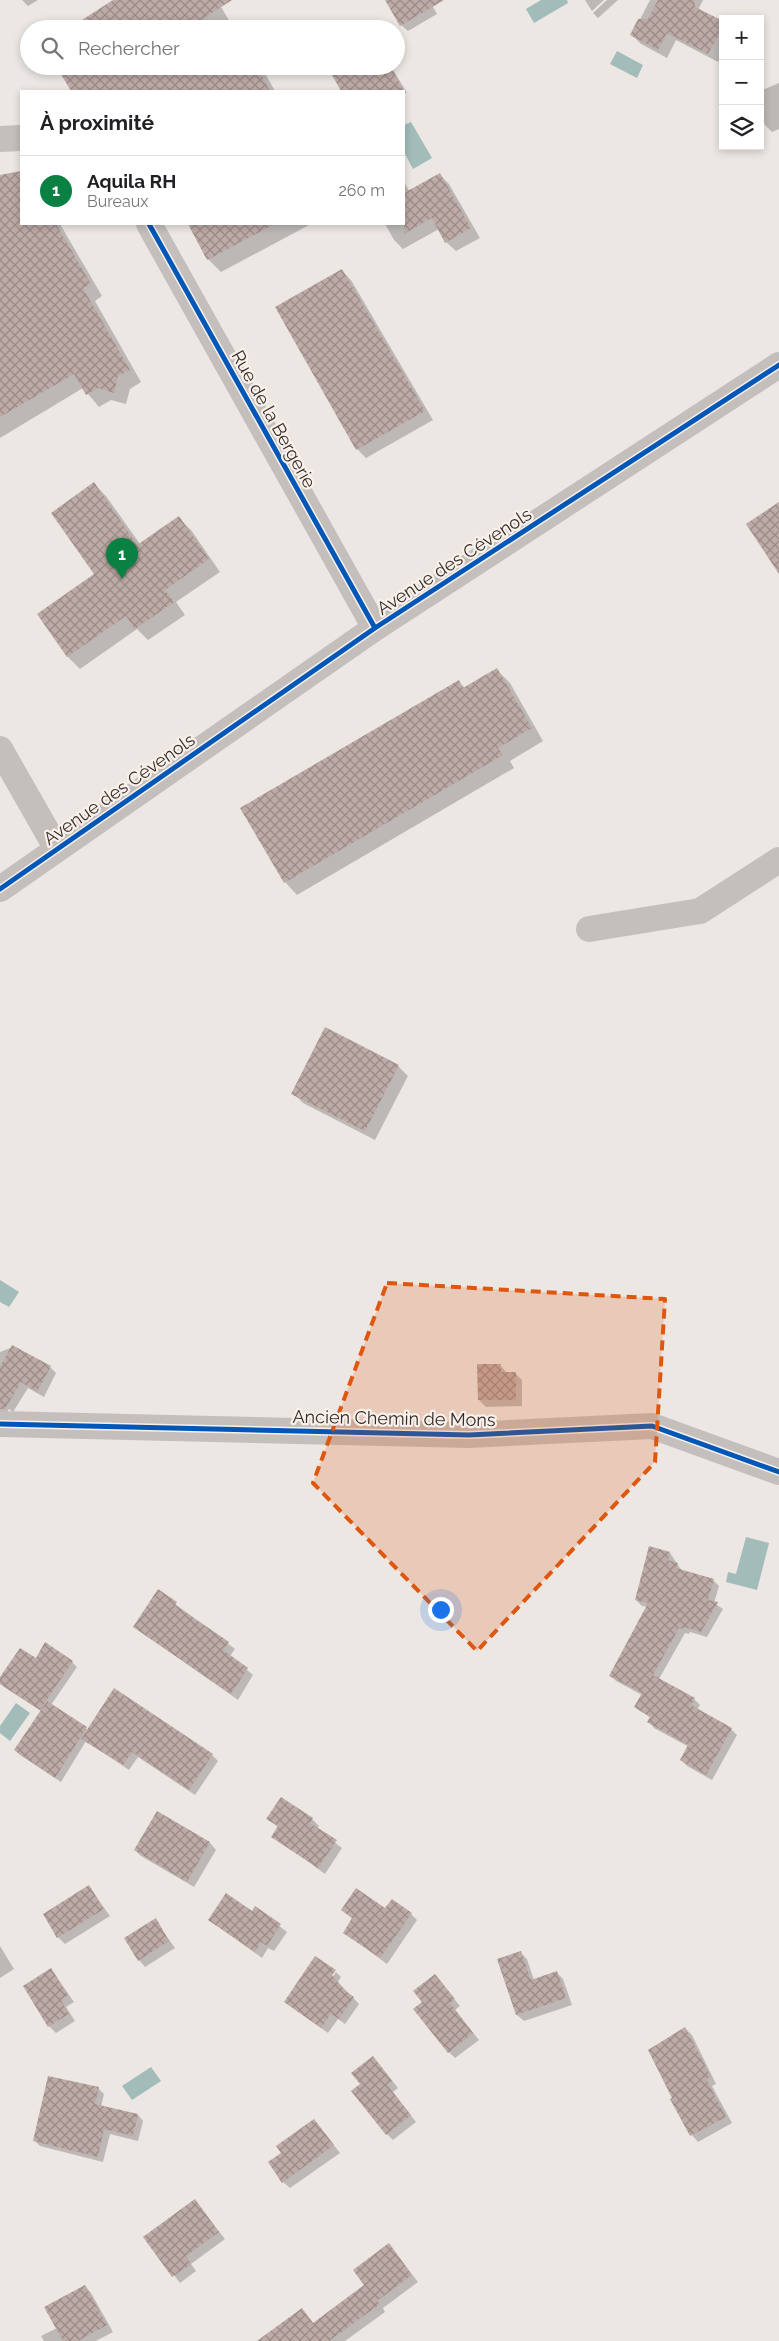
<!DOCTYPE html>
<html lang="fr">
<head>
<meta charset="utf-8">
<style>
  :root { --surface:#fff; --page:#f6f6f6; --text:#202124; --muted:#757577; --line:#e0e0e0; --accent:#0b8043 }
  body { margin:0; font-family:Raleway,sans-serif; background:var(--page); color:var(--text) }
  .controls { position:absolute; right:15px; top:15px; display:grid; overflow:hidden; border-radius:0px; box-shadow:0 2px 8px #0003 }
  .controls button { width:45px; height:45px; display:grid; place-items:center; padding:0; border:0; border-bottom:1px solid var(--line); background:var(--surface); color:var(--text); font:25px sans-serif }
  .you { position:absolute; left:440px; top:1609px; width:18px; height:18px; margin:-12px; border:4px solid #fff; border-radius:50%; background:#1a73e8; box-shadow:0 0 0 8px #1a73e833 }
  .badge { display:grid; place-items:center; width:32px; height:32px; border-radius:50%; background:var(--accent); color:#fff; font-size:16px; font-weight:700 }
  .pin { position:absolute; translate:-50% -41px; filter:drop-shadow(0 1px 2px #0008) }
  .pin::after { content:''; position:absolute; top:26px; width:18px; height:15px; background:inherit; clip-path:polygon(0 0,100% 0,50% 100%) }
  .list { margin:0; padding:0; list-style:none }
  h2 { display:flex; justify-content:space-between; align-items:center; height:65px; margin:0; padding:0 20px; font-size:21px }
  h2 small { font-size:16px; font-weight:400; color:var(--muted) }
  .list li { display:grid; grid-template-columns:32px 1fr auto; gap:15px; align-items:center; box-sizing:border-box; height:70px; padding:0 20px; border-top:1px solid var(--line) }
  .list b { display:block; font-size:19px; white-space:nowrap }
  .list p { margin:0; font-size:16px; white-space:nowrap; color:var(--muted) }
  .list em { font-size:16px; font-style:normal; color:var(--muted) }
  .icon { flex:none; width:28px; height:28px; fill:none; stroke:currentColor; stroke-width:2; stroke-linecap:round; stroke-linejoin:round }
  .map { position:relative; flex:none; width:779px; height:2341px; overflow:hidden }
  .search { position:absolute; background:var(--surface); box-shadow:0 2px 8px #0003; left:20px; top:20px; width:385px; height:55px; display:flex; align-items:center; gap:12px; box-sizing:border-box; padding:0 18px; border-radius:28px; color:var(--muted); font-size:19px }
  .panel { position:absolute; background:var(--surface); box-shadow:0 2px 8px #0003; left:20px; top:90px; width:385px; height:135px; border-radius:0px }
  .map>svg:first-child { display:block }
  .water { fill:#a1bcb9 }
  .shadow { fill:#0003 }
  .building { fill:url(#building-cross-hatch) }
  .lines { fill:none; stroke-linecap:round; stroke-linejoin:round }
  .minor { stroke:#c5bfbc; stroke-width:26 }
  .cycleway-casing { stroke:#f8f0eb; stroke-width:8 }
  .cycleway { stroke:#0057b8; stroke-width:5 }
  .marked { fill:#df570e; fill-opacity:0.2; stroke:#df570e; stroke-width:4; stroke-dasharray:10 6; stroke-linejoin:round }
  .labels { text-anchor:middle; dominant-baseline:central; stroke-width:4.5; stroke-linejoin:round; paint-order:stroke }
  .street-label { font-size:18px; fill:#362c2a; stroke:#f8f0eb }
</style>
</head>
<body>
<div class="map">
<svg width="779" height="2341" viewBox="0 0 779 2341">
  <defs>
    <pattern id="building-cross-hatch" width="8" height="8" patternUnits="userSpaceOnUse" patternTransform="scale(1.25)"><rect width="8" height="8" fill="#beaaa6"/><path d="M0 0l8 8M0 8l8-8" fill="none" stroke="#9b8b87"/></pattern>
  </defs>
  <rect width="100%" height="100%" fill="#ece7e3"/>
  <path class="water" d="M 541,0 L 567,0 L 568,3 L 534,23 L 526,9 Z
    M 617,51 L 643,65 L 637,78 L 610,64 Z
    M 411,122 L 432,158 L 413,169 L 404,152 L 404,125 Z
    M 0,1280 L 19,1292 L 9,1307 L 0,1302 Z
    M 746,1537 L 769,1543 L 757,1590 L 726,1582 L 728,1572 L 736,1574 Z
    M 16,1703 L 30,1713 L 10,1741 L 0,1733 L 0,1726 Z
    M 151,2067 L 161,2081 L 132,2100 L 122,2086 Z"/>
  <path class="shadow" d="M 22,0 L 38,0 L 28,6 Z
    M 116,0 L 217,0 L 230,22 L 219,29 L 70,29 Z
    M 387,0 L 429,0 L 437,14 L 408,31 L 401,25 Z
    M 585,0 L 604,0 L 592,11 Z
    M 607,0 L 618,0 L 598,18 L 593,13 Z
    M 650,0 L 703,0 L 698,10 L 723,23 L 723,52 L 718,62 L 676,40 L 667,58 L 641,44 L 632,35 Z
    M 208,66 L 261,66 L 275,91 L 162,91 Z
    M 328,66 L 391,66 L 407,93 L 404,94 L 404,91 L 343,91 Z
    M 779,83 L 779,129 L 772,132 L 765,125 L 760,114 L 760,91 Z
    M 21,172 L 21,224 L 60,224 L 102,296 L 95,301 L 141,382 L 130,389 L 126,404 L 111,400 L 99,407 L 83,388 L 0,438 L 0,178 Z
    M 440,175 L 449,184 L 480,238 L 456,251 L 446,242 L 439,229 L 403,249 L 394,240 L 385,224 L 404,224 L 404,181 L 409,191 Z
    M 189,224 L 311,224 L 221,272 L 208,259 Z
    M 342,271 L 351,280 L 433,420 L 366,458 L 357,449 Z
    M 94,484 L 106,496 L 140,544 L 178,518 L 191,530 L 220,572 L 176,602 L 185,615 L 148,640 L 137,629 L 80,669 L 68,657 L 38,614 L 96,575 Z
    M 497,670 L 510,683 L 543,741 L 510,761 L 514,768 L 297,895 L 285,882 L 459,682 L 465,688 Z
    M 398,1066 L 408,1076 L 375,1140 L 303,1103 L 293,1093 Z
    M 13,1347 L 50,1367 L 56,1373 L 44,1397 L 28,1388 L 13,1412 L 9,1409 L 5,1415 L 0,1418 L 0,1352 Z
    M 500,1365 L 507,1373 L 515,1373 L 522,1380 L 522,1406 L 486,1407 L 479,1400 Z
    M 670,1553 L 682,1571 L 713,1580 L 719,1586 L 714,1603 L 723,1609 L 707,1637 L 690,1632 L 689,1634 L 685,1633 L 659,1679 L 694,1699 L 700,1705 L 697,1710 L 731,1729 L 737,1735 L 712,1780 L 687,1766 L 681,1760 L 689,1747 L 654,1728 L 649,1722 L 651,1718 L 635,1707 L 642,1695 L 616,1681 L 611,1675 L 648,1607 L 642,1606 L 636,1600 Z
    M 158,1591 L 235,1649 L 230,1656 L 253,1675 L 238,1700 L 134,1627 Z
    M 36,1659 L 72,1662 L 77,1667 L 51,1705 L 88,1730 L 212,1755 L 218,1761 L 195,1795 L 138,1757 L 129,1770 L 86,1741 L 61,1782 L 20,1755 L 15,1750 L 41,1711 L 4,1687 L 0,1680 Z
    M 281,1799 L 312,1819 L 319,1826 L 317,1829 L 342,1848 L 325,1874 L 273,1836 L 279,1828 L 268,1819 Z
    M 157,1812 L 210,1843 L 216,1850 L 194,1887 L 141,1856 L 135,1850 Z
    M 89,1887 L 110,1916 L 65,1944 L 58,1937 Z
    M 256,1908 L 287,1932 L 274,1951 L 268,1948 L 262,1958 L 209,1920 L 253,1912 Z
    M 342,1910 L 386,1910 L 411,1914 L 417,1920 L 387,1964 L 344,1932 L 353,1919 Z
    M 155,1920 L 175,1948 L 145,1967 L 139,1960 Z
    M 0,1946 L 14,1969 L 0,1978 Z
    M 520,1952 L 527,1959 L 534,1980 L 557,1973 L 563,1979 L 572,2005 L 524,2021 L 517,2015 L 499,1960 Z
    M 51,1969 L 74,2002 L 66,2007 L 75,2021 L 56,2033 L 49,2026 Z
    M 336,1972 L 341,1977 L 338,1982 L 359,2004 L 345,2024 L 338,2019 L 328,2033 L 285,2002 L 330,1981 Z
    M 435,1976 L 460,2006 L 455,2010 L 479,2040 L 455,2058 L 449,2052 L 424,2003 Z
    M 685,2028 L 692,2035 L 716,2084 L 712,2086 L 732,2123 L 698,2142 L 692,2135 Z
    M 379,2064 L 398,2088 L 393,2092 L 416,2122 L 393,2140 L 387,2134 Z
    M 98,2088 L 104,2094 L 101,2107 L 138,2115 L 143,2121 L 138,2141 L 110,2134 L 103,2162 L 40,2146 L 35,2141 Z
    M 314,2120 L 340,2153 L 290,2188 L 283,2182 L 283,2154 Z
    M 194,2200 L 225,2239 L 191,2264 L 196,2271 L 180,2283 L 145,2237 Z
    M 389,2245 L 418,2282 L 383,2308 L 385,2312 L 345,2341 L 272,2341 L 301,2309 L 314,2324 L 366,2285 Z
    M 85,2286 L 91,2293 L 113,2332 L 96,2341 L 44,2341 L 41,2336 L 57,2328 Z"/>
  <path class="building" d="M 113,0 L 232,0 L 187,29 L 68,29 Z
    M 385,0 L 444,0 L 400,26 Z
    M 658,0 L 694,0 L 695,7 L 723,21 L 723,27 L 708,54 L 667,33 L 658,50 L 630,35 L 638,19 L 648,19 Z
    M 56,66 L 257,66 L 270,91 L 71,91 Z
    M 327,66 L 390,66 L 404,91 L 341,91 Z
    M 21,171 L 21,224 L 56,224 L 91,284 L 83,288 L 130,370 L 118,376 L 114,393 L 98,388 L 86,395 L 74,374 L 0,417 L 0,175 Z
    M 440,173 L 471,228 L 445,243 L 432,218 L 404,234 L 404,193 Z
    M 188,224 L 275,224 L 207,260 Z
    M 342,269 L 425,411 L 356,450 L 275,307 Z
    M 94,482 L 137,545 L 179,516 L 209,559 L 165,590 L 174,602 L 151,618 L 135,629 L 126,616 L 67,657 L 37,614 L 94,574 L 51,513 Z
    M 779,502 L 779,574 L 746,524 Z
    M 497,668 L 532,728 L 498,748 L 503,755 L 284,883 L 240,808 L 459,680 L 463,688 Z
    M 325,1027 L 399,1065 L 365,1131 L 291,1094 Z
    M 12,1345 L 51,1366 L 37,1392 L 21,1382 L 5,1409 L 0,1409 L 0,1367 Z
    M 477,1364 L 501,1364 L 501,1372 L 516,1372 L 516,1400 L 478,1400 Z
    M 649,1546 L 670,1552 L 668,1560 L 678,1563 L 676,1568 L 714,1579 L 708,1600 L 718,1602 L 701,1632 L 684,1627 L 683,1629 L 679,1628 L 653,1675 L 695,1698 L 691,1705 L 732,1728 L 706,1775 L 680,1760 L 688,1745 L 647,1722 L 650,1717 L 634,1707 L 642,1693 L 609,1676 L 648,1603 L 635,1600 Z
    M 158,1589 L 177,1602 L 175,1605 L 229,1642 L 223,1650 L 248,1668 L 231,1694 L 133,1627 Z
    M 45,1642 L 73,1661 L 40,1710 L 0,1684 L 0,1677 L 20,1648 L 36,1658 Z
    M 114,1688 L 213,1754 L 189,1790 L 132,1752 L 123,1765 L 81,1739 Z
    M 47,1701 L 87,1727 L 55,1778 L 14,1750 Z
    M 281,1797 L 313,1818 L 310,1823 L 337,1840 L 318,1868 L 271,1837 L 278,1826 L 266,1819 Z
    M 157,1811 L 210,1842 L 187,1882 L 134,1850 Z
    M 89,1885 L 104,1909 L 57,1938 L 43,1914 Z
    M 356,1888 L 385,1908 L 392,1899 L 412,1913 L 380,1958 L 343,1933 L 352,1918 L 341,1910 Z
    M 226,1893 L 252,1911 L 255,1906 L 281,1924 L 267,1946 L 261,1942 L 255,1952 L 208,1920 Z
    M 156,1918 L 169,1941 L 138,1961 L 124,1938 Z
    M 521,1951 L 531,1980 L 557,1971 L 566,1998 L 516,2015 L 497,1959 Z
    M 315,1956 L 336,1970 L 332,1975 L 344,1990 L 354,1997 L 339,2019 L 331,2014 L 321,2028 L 284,2002 Z
    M 51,1968 L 68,1995 L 61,2000 L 69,2014 L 48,2027 L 23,1986 Z
    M 435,1974 L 455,1999 L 450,2003 L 473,2033 L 448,2053 L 413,2009 L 422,2002 L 413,1991 Z
    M 685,2027 L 711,2077 L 706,2079 L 726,2117 L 690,2136 L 670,2099 L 672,2098 L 648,2050 Z
    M 373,2056 L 392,2081 L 387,2085 L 411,2115 L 386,2135 L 351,2091 L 360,2084 L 351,2073 Z
    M 48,2076 L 99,2087 L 95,2104 L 138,2114 L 133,2136 L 104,2129 L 98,2157 L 33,2141 Z
    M 314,2119 L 334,2145 L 282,2183 L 268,2162 L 281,2153 L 276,2146 Z
    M 195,2199 L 219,2232 L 186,2256 L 191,2264 L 172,2277 L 143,2237 Z
    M 389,2243 L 412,2275 L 377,2301 L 380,2304 L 329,2341 L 257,2341 L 302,2308 L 313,2323 L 364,2285 L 353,2270 Z
    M 85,2285 L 107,2325 L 78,2341 L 63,2341 L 44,2307 Z"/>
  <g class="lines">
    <path class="minor" d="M 0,139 L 21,138
      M 149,224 L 375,628
      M 0,749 L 57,849
      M 0,889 L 375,628 L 779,365
      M 589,929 L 700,911 L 779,860
      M 0,1424 L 469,1435 L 652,1426 L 779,1472"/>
    <g class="cycleway-casing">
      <path id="cycleway" d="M 149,224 L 375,628
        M 0,889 L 375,628 L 779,365
        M 0,1424 L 469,1435 L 652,1426 L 779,1472"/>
    </g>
    <use href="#cycleway" class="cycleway"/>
  </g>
  <path class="marked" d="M 387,1283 L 665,1299 L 655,1462 L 477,1651 L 313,1483 Z"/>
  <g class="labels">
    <g class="street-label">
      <text transform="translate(274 419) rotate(61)">Rue de la Bergerie</text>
      <text transform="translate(454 561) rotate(-33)">Avenue des Cévenols</text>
      <text transform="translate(119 789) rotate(-35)">Avenue des Cévenols</text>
      <text transform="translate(394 1418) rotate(1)">Ancien Chemin de Mons</text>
    </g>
  </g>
</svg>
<div class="controls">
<button>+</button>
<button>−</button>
<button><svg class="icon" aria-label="layers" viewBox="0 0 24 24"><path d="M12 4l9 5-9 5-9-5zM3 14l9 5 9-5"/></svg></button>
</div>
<div class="you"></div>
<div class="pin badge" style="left:122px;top:579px">1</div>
<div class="search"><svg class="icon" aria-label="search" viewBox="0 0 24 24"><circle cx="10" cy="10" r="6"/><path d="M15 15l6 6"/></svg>Rechercher</div>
<section class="panel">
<h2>À proximité<small></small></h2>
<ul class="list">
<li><span class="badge">1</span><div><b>Aquila RH</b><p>Bureaux</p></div><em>260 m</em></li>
</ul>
</section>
</div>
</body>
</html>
